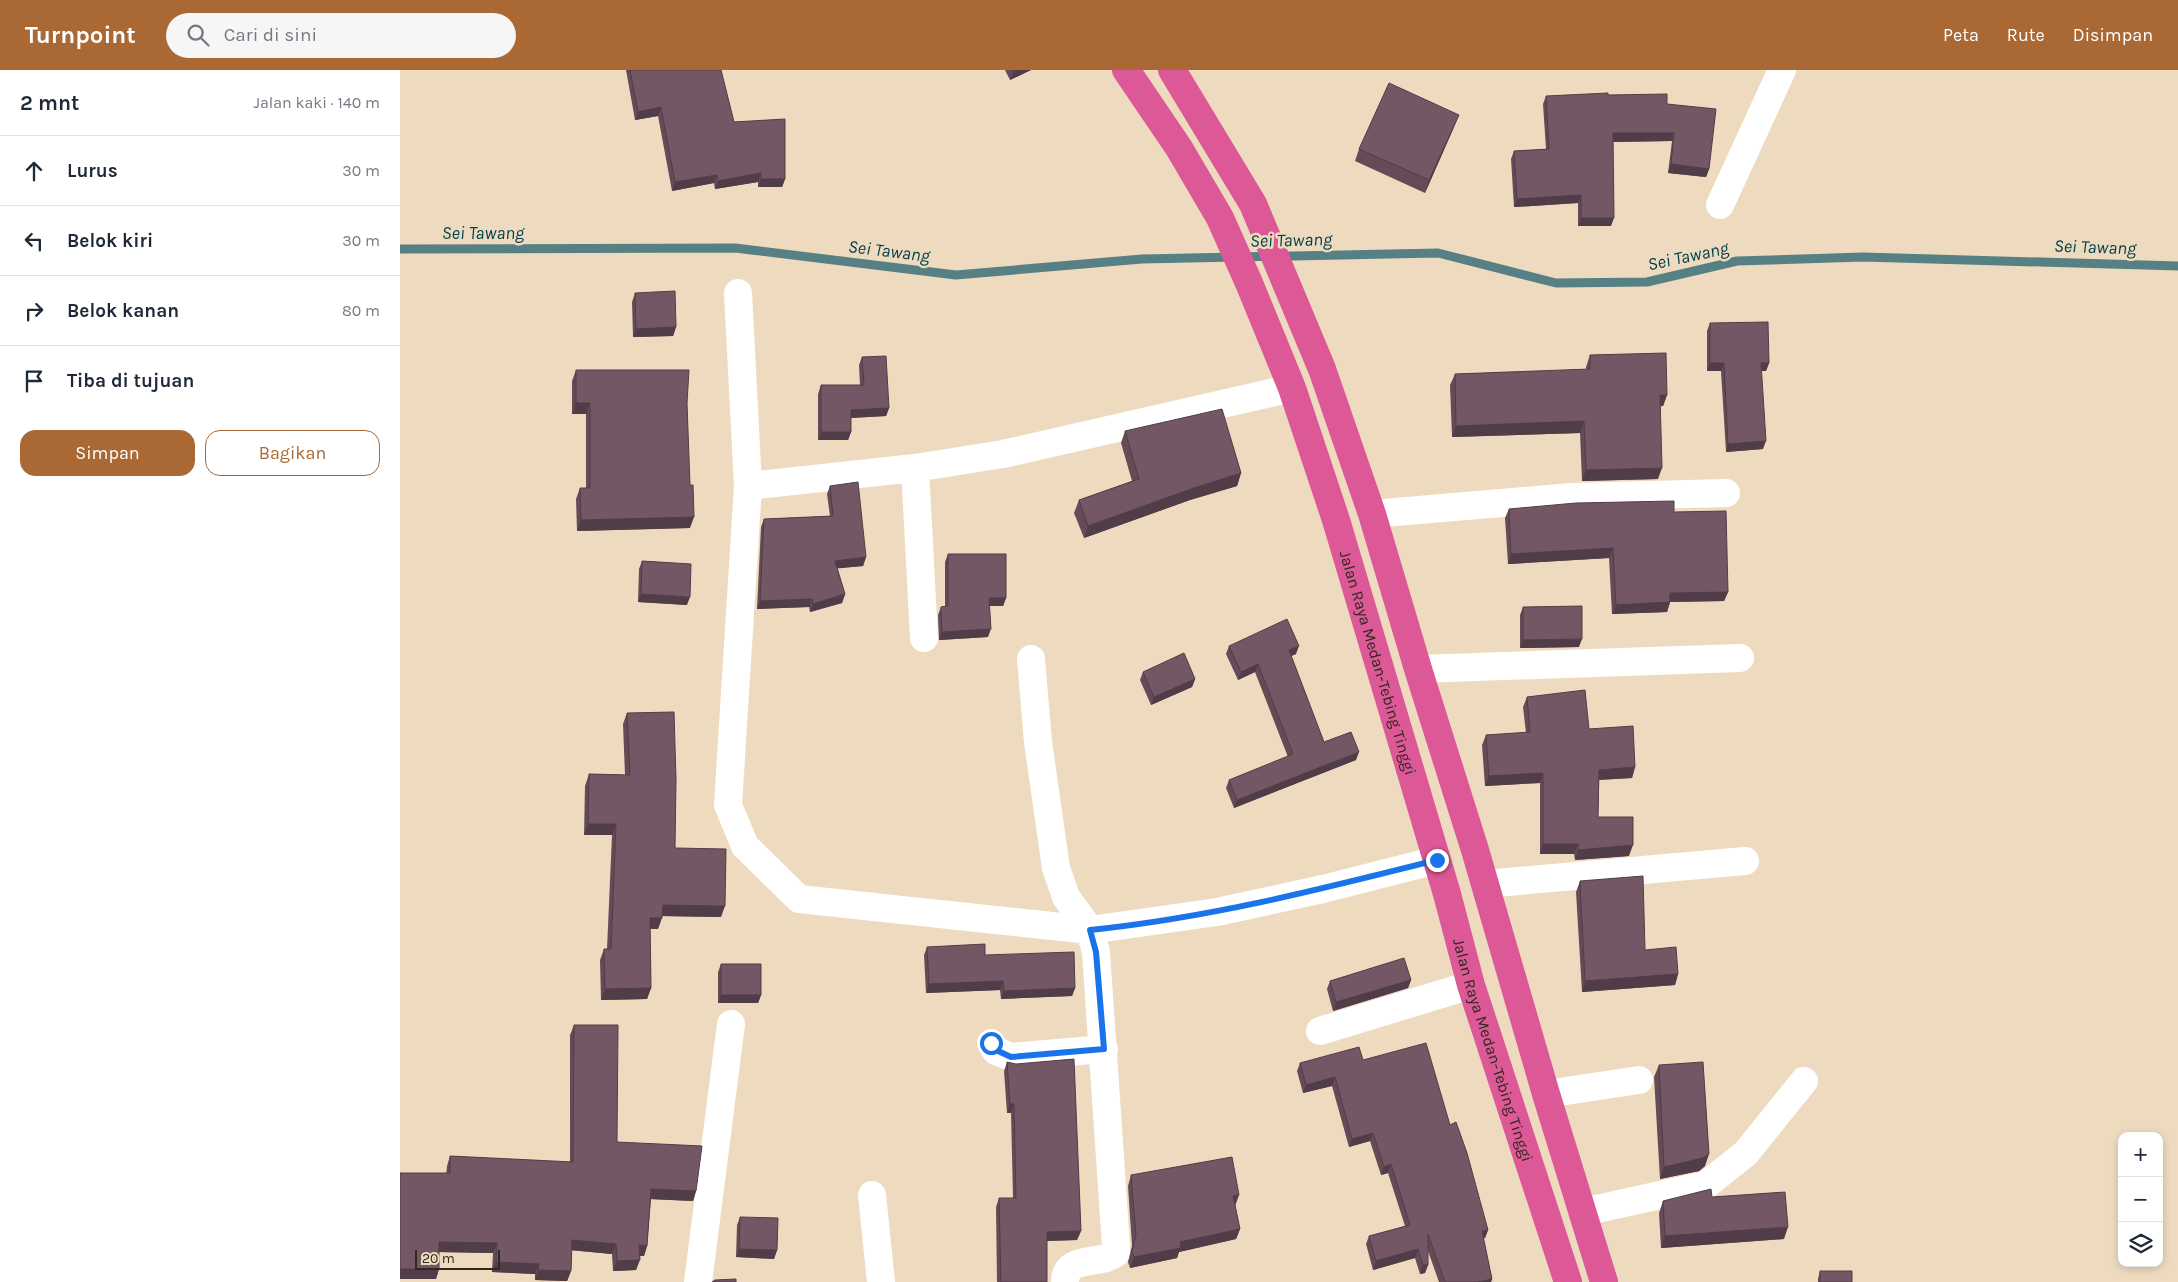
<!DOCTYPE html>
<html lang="id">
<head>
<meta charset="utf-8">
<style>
  :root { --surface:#fff; --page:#f6f6f7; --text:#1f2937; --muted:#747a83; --line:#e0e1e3; --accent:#aa6934 }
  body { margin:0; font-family:Karla,sans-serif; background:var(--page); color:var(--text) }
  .controls { position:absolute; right:15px; bottom:15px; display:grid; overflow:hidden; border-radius:10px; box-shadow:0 2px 8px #0003 }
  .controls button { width:45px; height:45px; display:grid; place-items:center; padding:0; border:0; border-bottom:1px solid var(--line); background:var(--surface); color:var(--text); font:25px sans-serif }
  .scale { position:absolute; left:15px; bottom:12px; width:85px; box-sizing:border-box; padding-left:5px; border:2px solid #30291f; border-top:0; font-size:14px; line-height:18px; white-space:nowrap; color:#30291f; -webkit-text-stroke:4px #eedbbf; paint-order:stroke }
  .stop { position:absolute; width:15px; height:15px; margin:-11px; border:4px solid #1a73e8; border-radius:50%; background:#fff }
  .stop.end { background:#1a73e8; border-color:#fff; box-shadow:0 1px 5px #0008 }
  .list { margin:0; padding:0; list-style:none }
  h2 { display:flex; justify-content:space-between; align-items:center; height:65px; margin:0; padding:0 20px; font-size:21px }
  h2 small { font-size:16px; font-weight:400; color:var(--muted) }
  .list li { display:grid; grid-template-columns:32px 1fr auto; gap:15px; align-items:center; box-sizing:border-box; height:70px; padding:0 20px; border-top:1px solid var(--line) }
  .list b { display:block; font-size:19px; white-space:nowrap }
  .list em { font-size:16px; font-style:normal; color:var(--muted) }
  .actions { display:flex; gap:10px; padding:15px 20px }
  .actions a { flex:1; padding:11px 0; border:1px solid var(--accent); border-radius:15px; text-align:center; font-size:18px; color:var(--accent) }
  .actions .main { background:var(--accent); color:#fff }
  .icon { flex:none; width:28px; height:28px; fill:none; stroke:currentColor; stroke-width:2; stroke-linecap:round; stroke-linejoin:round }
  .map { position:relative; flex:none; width:1778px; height:1212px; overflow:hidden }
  header { display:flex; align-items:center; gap:30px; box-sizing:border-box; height:70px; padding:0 25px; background:var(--accent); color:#fff }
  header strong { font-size:24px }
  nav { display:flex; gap:28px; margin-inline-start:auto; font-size:18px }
  .search { width:350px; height:45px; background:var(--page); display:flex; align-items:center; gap:12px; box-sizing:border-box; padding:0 18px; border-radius:28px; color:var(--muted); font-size:19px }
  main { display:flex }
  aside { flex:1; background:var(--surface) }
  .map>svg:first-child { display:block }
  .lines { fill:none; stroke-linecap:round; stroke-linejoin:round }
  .stream { stroke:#568084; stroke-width:9 }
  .minor { stroke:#fff; stroke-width:28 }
  .highway { stroke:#dd5897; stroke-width:28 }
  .wall { fill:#644b57 }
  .shaded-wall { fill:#513d47 }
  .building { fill:#745765; stroke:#513d47 }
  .route { stroke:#1a73e8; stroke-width:6 }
  .labels { text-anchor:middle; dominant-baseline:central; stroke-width:5; stroke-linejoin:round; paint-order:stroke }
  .street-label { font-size:16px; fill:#30291f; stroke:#eedbbf }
  .water-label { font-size:18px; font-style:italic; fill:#003f48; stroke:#eedbbf }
</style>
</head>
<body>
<header>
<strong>Turnpoint</strong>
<div class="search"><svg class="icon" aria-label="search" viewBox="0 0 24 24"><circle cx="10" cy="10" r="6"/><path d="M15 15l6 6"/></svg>Cari di sini</div>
<nav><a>Peta</a><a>Rute</a><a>Disimpan</a></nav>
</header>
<main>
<aside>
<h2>2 mnt<small>Jalan kaki · 140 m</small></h2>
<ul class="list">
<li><svg class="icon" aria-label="ahead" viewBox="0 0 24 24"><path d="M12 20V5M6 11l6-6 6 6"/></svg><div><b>Lurus</b></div><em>30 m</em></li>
<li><svg class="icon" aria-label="left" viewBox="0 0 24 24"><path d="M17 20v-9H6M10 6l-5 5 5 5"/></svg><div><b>Belok kiri</b></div><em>30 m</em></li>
<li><svg class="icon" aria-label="right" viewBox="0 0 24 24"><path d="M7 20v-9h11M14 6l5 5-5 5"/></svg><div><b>Belok kanan</b></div><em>80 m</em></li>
<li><svg class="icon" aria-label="arrive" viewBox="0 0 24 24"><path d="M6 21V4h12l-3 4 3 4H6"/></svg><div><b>Tiba di tujuan</b></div></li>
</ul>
<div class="actions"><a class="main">Simpan</a><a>Bagikan</a></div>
</aside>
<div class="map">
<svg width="1778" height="1212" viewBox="0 0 1778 1212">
  <rect width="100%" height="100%" fill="#eedbbf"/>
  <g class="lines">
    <path class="stream" d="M 0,179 L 335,178 L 556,205 L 742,189 L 1038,183 L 1156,213 L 1247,212 L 1337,191 L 1463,187 L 1778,196"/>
    <path class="minor" d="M 1320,135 L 1382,0
      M 338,223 L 348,416 L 328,735 L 345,776 L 399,829 L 690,860 L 817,842 L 923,819 L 1037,790
      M 515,398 L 524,568
      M 348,416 L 515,398 L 603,384 L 892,318
      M 972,444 L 1172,427 L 1326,423
      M 631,589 L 638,672 L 656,798 L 666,827 L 690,860 L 696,882 L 716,1176 L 716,1183 C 700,1196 665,1184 665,1212
      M 1018,599 L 1340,588
      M 1085,814 L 1345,791
      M 920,961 L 1071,915
      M 591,973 L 596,981 L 611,987 L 704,979
      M 1146,1024 L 1239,1010
      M 472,1125 L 481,1212
      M 1183,1142 L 1306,1115 L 1346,1083 L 1404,1011
      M 298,1212 L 331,954"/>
    <g class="highway">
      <path id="s1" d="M 726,0 L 779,78 L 820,148 L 849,213 L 892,318 L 936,450 L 1047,824 L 1071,915 L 1168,1212"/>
      <path d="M 772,0 L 853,134 L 922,299 L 972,444 L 1018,599 L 1075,780 L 1146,1024 L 1204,1212"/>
    </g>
  </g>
  <path class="wall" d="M 226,0 L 321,0 L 334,52 L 385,109 L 382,117 L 358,117 L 358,112 L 315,119 L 314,113 L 272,121 L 258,46 L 235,50 Z
    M 605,0 L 631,0 L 610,10 Z
    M 1208,25 L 1267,34 L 1309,99 L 1306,107 L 1268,103 L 1272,71 L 1213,72 L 1211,156 L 1178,156 L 1178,133 L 1114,137 L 1111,89 L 1114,81 L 1146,79 L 1143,34 L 1146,26 Z
    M 1054,57 L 1025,123 L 955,91 L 959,79 Z
    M 235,223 L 276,257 L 273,266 L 233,267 L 232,232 Z
    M 1310,253 L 1369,293 L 1366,301 L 1361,301 L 1363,379 L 1326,382 L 1321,301 L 1307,301 L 1307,261 Z
    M 1190,285 L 1267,325 L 1263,336 L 1260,336 L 1258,409 L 1182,411 L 1180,363 L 1052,367 L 1050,315 L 1055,304 L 1186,300 L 1186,297 Z
    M 462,287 L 489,338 L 486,346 L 451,348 L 451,362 L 448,370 L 418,370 L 418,324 L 421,315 L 460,315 L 459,295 Z
    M 176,300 L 287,333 L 290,458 L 177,461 L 176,429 L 180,418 L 186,418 L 186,344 L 172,344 L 172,311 Z
    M 725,361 L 841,403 L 837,416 L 790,430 L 684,468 L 674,443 L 679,430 L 732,411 L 721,373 Z
    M 430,416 L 466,487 L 463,496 L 437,498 L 445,524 L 442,533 L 410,542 L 409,537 L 357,539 L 361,457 L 364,449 L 430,446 L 427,424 Z
    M 1109,439 L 1274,442 L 1328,522 L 1324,531 L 1270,532 L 1267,542 L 1212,544 L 1209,488 L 1108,494 L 1105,448 Z
    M 548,484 L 606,528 L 603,536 L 589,536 L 588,567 L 539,570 L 538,545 L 541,537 L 545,536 L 545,492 Z
    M 242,491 L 287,535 L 238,532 L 239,499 Z
    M 1123,537 L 1179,577 L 1120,578 L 1120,545 Z
    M 829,576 L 896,584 L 891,586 L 924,672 L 956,690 L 834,738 L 826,718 L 829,710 L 888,687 L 855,602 L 838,610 L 826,584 Z
    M 743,602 L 795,609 L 792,617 L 751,635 L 740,610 Z
    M 1127,627 L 1189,659 L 1235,697 L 1232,708 L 1199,710 L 1198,747 L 1229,786 L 1175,790 L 1174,784 L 1140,784 L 1140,713 L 1085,716 L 1082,675 L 1086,665 L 1126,663 L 1123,637 Z
    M 227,643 L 275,778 L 321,847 L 262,846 L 258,859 L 250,859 L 251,918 L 247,929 L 201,930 L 200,890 L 204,879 L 207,879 L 212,765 L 184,765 L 185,716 L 189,704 L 225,705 L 223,654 Z
    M 1180,811 L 1245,880 L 1278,904 L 1275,915 L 1182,922 L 1176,822 Z
    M 527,877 L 585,885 L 675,918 L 672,926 L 601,929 L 600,920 L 526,923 L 524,885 Z
    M 321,894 L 361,925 L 358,933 L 318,933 L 318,902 Z
    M 1011,910 L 1008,918 L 933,941 L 927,919 L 930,911 Z
    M 174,955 L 217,1072 L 296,1121 L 293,1131 L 251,1129 L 247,1176 L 244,1186 L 240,1186 L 236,1200 L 213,1201 L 212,1184 L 172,1180 L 171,1201 L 167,1211 L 135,1210 L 135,1204 L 92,1202 L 93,1183 L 39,1182 L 39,1199 L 36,1209 L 47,1096 L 50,1086 L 170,1092 L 170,965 Z
    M 963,990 L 1050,1055 L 1088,1160 L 1085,1168 L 1083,1168 L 1092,1209 L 1091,1212 L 1039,1212 L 1028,1181 L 1028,1195 L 1025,1203 L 1020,1204 L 1015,1188 L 973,1200 L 966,1174 L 969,1166 L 1005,1156 L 988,1103 L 981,1105 L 970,1071 L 949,1077 L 932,1016 L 903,1023 L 897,1001 L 900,993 Z
    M 607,992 L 681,1161 L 677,1170 L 647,1171 L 647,1212 L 597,1212 L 596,1137 L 599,1128 L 613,1128 L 611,1043 L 607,1043 L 604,1001 Z
    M 1259,995 L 1305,1096 L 1299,1101 L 1260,1109 L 1254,1007 Z
    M 731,1105 L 839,1125 L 835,1134 L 840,1159 L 836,1169 L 779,1182 L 777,1188 L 730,1198 L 728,1192 L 732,1176 L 728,1116 Z
    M 1312,1127 L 1384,1169 L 1261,1178 L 1259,1143 L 1263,1131 Z
    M 340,1147 L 377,1180 L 374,1189 L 336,1187 L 337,1155 Z
    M 1420,1201 L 1452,1212 L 1418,1212 L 1418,1209 Z"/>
  <path class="shaded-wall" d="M 617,0 L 631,0 L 610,10 L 613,2 Z
    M 261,37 L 258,46 L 235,50 L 238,42 Z
    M 1059,45 L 1054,57 L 1025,123 L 1029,110 Z
    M 1213,63 L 1274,63 L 1272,71 L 1210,72 Z
    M 1271,94 L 1309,99 L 1306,107 L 1268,103 Z
    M 361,103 L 358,112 L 315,119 L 318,111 Z
    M 317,105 L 314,113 L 272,121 L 275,112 Z
    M 361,109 L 385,109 L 382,117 L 358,117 Z
    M 1181,125 L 1178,133 L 1114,137 L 1117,129 Z
    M 1181,148 L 1214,148 L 1211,156 L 1178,156 Z
    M 276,257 L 273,266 L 233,267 L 236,259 Z
    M 1310,293 L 1324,293 L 1321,301 L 1307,301 Z
    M 1361,293 L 1369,293 L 1366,301 L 1358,301 Z
    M 1260,325 L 1267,325 L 1263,336 L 1256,337 Z
    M 176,333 L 190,333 L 186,344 L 172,344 Z
    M 489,338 L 486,346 L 448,348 L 451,340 Z
    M 1184,351 L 1180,363 L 1052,367 L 1056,356 Z
    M 421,362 L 451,362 L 448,370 L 418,370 Z
    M 1366,371 L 1363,379 L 1326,382 L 1328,374 Z
    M 1262,398 L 1258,409 L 1182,411 L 1186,400 Z
    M 841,403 L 837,416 L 790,430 L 684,468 L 688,456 L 794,418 Z
    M 294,447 L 290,458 L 177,461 L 181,450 Z
    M 1213,478 L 1209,488 L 1108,494 L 1111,484 Z
    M 466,487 L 463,496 L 432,499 L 435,491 Z
    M 1328,522 L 1324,531 L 1270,532 L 1267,542 L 1212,544 L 1216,535 L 1270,523 Z
    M 241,524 L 290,527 L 287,535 L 238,532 Z
    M 445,524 L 442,533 L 410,542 L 413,534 Z
    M 589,528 L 606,528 L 603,536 L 586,536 Z
    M 412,529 L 409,537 L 357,539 L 360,531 Z
    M 591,559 L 588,567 L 539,570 L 542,562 Z
    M 1182,569 L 1179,577 L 1120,578 L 1123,570 Z
    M 899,576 L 896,584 L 886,588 L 889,580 Z
    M 858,594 L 855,602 L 838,610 L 841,602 Z
    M 795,609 L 792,617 L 751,635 L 754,627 Z
    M 959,682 L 956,690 L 834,738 L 837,730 Z
    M 1235,697 L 1232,708 L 1195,710 L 1199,700 Z
    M 1143,703 L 1140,713 L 1085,716 L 1089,706 Z
    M 188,754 L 216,754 L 212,765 L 184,765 Z
    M 1143,774 L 1178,774 L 1174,784 L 1140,784 Z
    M 1233,775 L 1229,786 L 1175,790 L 1178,780 Z
    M 263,835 L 325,836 L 321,847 L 259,846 Z
    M 250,848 L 262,848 L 258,859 L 246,859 Z
    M 1278,904 L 1275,915 L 1182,922 L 1185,911 Z
    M 1011,910 L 1008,918 L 933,941 L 936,932 Z
    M 603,911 L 600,920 L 526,923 L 529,914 Z
    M 251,918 L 247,929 L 201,930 L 205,919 Z
    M 675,918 L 672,926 L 601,929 L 604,921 Z
    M 321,925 L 361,925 L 358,933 L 318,933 Z
    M 935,1007 L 932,1016 L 903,1023 L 906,1015 Z
    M 610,1034 L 614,1034 L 611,1043 L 607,1043 Z
    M 973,1063 L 970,1071 L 949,1077 L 952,1069 Z
    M 1309,1084 L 1305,1096 L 1299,1101 L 1260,1109 L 1264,1097 Z
    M 991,1094 L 988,1103 L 981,1105 L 984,1097 Z
    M 251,1119 L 296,1121 L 293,1131 L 248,1129 Z
    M 839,1125 L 835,1136 L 833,1126 Z
    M 1388,1157 L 1384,1169 L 1261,1178 L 1265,1166 Z
    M 840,1159 L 836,1169 L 779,1182 L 777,1188 L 730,1198 L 734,1187 L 780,1172 Z
    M 1088,1160 L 1085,1168 L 1079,1170 L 1082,1161 Z
    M 681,1161 L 677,1170 L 644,1171 L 647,1162 Z
    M 172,1170 L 216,1174 L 212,1184 L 168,1180 Z
    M 39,1172 L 97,1173 L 93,1183 L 36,1182 Z
    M 239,1175 L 247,1176 L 244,1186 L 236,1185 Z
    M 339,1179 L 377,1180 L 374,1189 L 336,1187 Z
    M 1018,1179 L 1015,1188 L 973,1200 L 976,1191 Z
    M 240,1190 L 236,1200 L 213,1201 L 217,1191 Z
    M 96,1192 L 139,1194 L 135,1204 L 92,1202 Z
    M 1023,1195 L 1028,1195 L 1025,1203 L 1020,1204 Z
    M 0,1199 L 39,1199 L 36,1209 L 0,1209 Z
    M 138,1200 L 171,1201 L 167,1211 L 135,1210 Z
    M 1092,1209 L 1091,1212 L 1078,1212 Z"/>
  <path class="building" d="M 230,0 L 321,0 L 334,52 L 385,49 L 385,109 L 361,109 L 361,103 L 318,111 L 317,105 L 275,112 L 261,37 L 238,42 Z
    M 989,13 L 1059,45 L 1029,110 L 959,79 Z
    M 1208,23 L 1208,25 L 1267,24 L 1267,34 L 1316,39 L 1309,99 L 1271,94 L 1274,63 L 1213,63 L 1214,148 L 1181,148 L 1181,125 L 1117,129 L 1114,81 L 1149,79 L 1146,26 Z
    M 275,221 L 276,257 L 236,259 L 235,223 Z
    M 1368,252 L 1369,293 L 1361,293 L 1366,371 L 1328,374 L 1324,293 L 1310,293 L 1310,253 Z
    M 1266,283 L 1267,325 L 1260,325 L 1262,398 L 1186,400 L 1184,351 L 1056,356 L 1055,304 L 1190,299 L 1190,285 Z
    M 486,286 L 489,338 L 451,340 L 451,362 L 421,362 L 421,315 L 464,315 L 462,287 Z
    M 176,300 L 289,300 L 287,333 L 290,415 L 293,415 L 294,447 L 181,450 L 180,418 L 190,418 L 190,333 L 176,333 Z
    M 822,339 L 841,403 L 794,418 L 688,456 L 679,430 L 739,409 L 725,361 Z
    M 458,412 L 466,487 L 435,491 L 445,524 L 413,534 L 412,529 L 360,531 L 364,449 L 433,446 L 430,416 Z
    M 1274,431 L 1274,442 L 1326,441 L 1328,522 L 1270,523 L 1270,532 L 1216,535 L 1213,478 L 1111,484 L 1109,439 L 1176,433 Z
    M 548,484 L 606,484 L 606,528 L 589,528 L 591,559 L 542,562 L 541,537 L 548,536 Z
    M 242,491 L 291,494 L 290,527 L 241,524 Z
    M 1182,536 L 1182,569 L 1123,570 L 1123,537 Z
    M 887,549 L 899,576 L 889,580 L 924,672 L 951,662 L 959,682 L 837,730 L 829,710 L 893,684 L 858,594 L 841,602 L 829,576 Z
    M 784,583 L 795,609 L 754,627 L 743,602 Z
    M 1185,620 L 1189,659 L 1233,656 L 1235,697 L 1199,700 L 1198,747 L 1233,747 L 1233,775 L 1178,780 L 1178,774 L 1143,774 L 1143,703 L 1089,706 L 1086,665 L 1130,662 L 1127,627 Z
    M 274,642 L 276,709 L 275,778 L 326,779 L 325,836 L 263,835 L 262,848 L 250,848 L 251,918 L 205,919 L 204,879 L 211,879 L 216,754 L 188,754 L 189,704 L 230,705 L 227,643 Z
    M 1243,806 L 1245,880 L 1276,877 L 1278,904 L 1185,911 L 1180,811 Z
    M 585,874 L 585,885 L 674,882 L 675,918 L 604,921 L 603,911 L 529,914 L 527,877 Z
    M 1004,888 L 1011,910 L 936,932 L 930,911 Z
    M 321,894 L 361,894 L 361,925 L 321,925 Z
    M 174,955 L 218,955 L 217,1072 L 302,1076 L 296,1121 L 251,1119 L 247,1176 L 239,1175 L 240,1190 L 217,1191 L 216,1174 L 172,1170 L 171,1201 L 138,1200 L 139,1194 L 96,1192 L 97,1173 L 39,1172 L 39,1199 L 0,1199 L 0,1103 L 50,1103 L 50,1086 L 173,1092 Z
    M 1026,973 L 1050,1055 L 1056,1052 L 1067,1083 L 1088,1160 L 1082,1161 L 1092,1209 L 1078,1212 L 1045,1212 L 1028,1164 L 1028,1195 L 1023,1195 L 1018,1179 L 976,1191 L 969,1166 L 1010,1155 L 991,1094 L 984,1097 L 973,1063 L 952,1069 L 935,1007 L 906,1015 L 900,993 L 959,977 L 963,990 Z
    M 674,989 L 681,1161 L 647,1162 L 647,1212 L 601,1212 L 599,1128 L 616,1128 L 614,1034 L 610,1034 L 607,992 L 616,994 Z
    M 1303,992 L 1309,1084 L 1303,1088 L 1264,1097 L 1259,995 Z
    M 832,1087 L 839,1125 L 833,1126 L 840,1159 L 780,1172 L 781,1178 L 734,1187 L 732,1181 L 736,1165 L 731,1105 Z
    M 1311,1119 L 1312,1127 L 1385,1122 L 1388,1157 L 1265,1166 L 1263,1131 Z
    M 340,1147 L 378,1148 L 377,1180 L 339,1179 Z
    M 1420,1201 L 1452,1201 L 1452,1212 L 1420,1212 Z
    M 336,1209 L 336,1212 L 312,1212 L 315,1210 Z"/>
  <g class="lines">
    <path class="route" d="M 591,973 L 596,980 L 611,987 L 704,979 L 696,882 L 690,860 C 808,848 922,819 1037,790"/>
  </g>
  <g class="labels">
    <g class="street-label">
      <text stroke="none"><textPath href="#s1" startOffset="648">Jalan Raya Medan-Tebing Tinggi</textPath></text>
      <text stroke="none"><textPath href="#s1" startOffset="1052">Jalan Raya Medan-Tebing Tinggi</textPath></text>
    </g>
    <g class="water-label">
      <text x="83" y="163">Sei Tawang</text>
      <text transform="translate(891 170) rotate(-1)">Sei Tawang</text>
      <text transform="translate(1695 177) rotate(2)">Sei Tawang</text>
      <text transform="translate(489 181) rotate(7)">Sei Tawang</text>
      <text transform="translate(1288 186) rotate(-12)">Sei Tawang</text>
    </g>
  </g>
</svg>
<div class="controls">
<button>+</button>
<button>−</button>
<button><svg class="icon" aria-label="layers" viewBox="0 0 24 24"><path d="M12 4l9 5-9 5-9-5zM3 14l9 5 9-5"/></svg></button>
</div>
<div class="scale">20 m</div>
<div class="stop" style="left:591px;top:973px"></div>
<div class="stop end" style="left:1037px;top:790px"></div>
</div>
</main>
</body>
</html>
